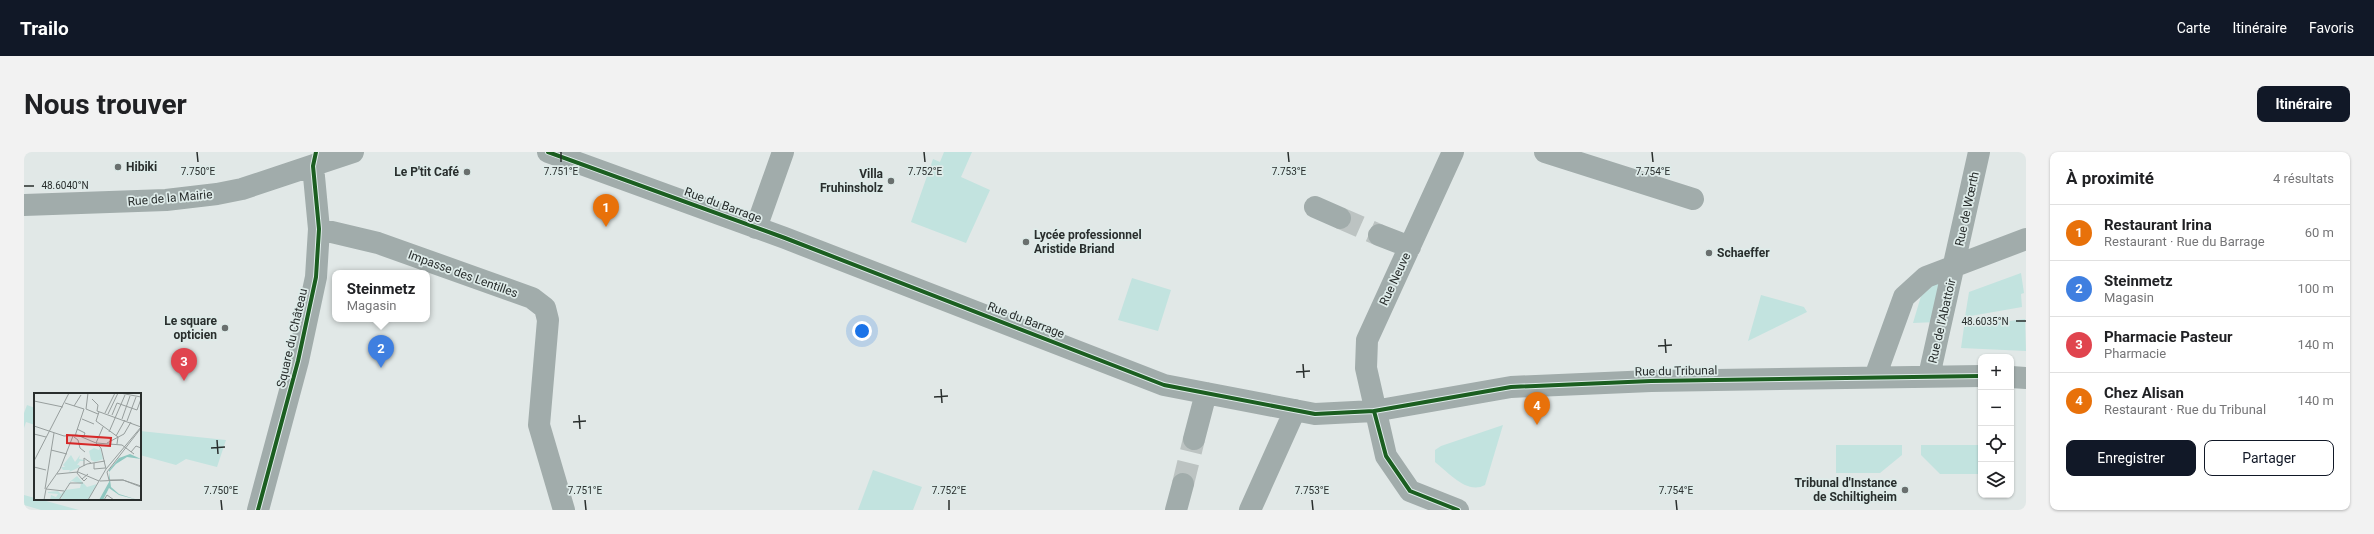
<!DOCTYPE html>
<html lang="fr">
<head>
<meta charset="utf-8">
<style>
  :root { --surface:#fff; --page:#f2f2f2; --text:#202124; --muted:#757577; --line:#e0e0e0; --accent:#111827 }
  body { margin:0; font-family:Roboto,sans-serif; background:var(--page); color:var(--text) }
  .controls { position:absolute; right:12px; bottom:12px; display:grid; overflow:hidden; border-radius:8px; box-shadow:0 1px 3px #0004 }
  .controls button { width:36px; height:36px; display:grid; place-items:center; padding:0; border:0; border-bottom:1px solid var(--line); background:var(--surface); color:var(--text); font:20px sans-serif }
  .you { position:absolute; left:838px; top:179px; width:14px; height:14px; margin:-10px; border:3px solid #fff; border-radius:50%; background:#1a73e8; box-shadow:0 0 0 6px #1a73e833 }
  .badge { display:grid; place-items:center; width:26px; height:26px; border-radius:50%; background:var(--accent); color:#fff; font-size:13px; font-weight:700 }
  .pin { position:absolute; translate:-50% -33px; filter:drop-shadow(0 1px 2px #0008) }
  .pin::after { content:''; position:absolute; top:21px; width:14px; height:12px; background:inherit; clip-path:polygon(0 0,100% 0,50% 100%) }
  .popup { position:absolute; left:308px; top:118px; width:98px; height:52px; box-sizing:border-box; display:grid; place-content:center; border-radius:8px; background:var(--surface); filter:drop-shadow(0 1px 3px #0005); font-size:13px; white-space:nowrap; color:var(--muted) }
  .popup b { font-size:15px; color:var(--text) }
  .popup::after { content:''; position:absolute; left:50%; top:100%; margin-left:-8px; border:8px solid transparent; border-top-color:var(--surface) }
  .list { margin:0; padding:0; list-style:none }
  h2 { display:flex; justify-content:space-between; align-items:center; height:52px; margin:0; padding:0 16px; font-size:17px }
  h2 small { font-size:13px; font-weight:400; color:var(--muted) }
  .list li { display:grid; grid-template-columns:26px 1fr auto; gap:12px; align-items:center; box-sizing:border-box; height:56px; padding:0 16px; border-top:1px solid var(--line) }
  .list b { display:block; font-size:15px; white-space:nowrap }
  .list p { margin:0; font-size:13px; white-space:nowrap; color:var(--muted) }
  .list em { font-size:13px; font-style:normal; color:var(--muted) }
  .actions { display:flex; gap:8px; padding:12px 16px }
  .actions a { flex:1; padding:9px 0; border:1px solid var(--accent); border-radius:8px; text-align:center; font-size:14px; color:var(--accent) }
  .actions .main { background:var(--accent); color:#fff }
  .icon { flex:none; width:22px; height:22px; fill:none; stroke:currentColor; stroke-width:2; stroke-linecap:round; stroke-linejoin:round }
  .map { position:relative; flex:none; width:2002px; height:358px; overflow:hidden; border-radius:8px }
  header { display:flex; align-items:center; gap:24px; box-sizing:border-box; height:56px; padding:0 20px; background:var(--accent); color:#fff }
  header strong { font-size:19px }
  nav { display:flex; gap:22px; margin-inline-start:auto; font-size:14px }
  .intro { display:flex; align-items:center; justify-content:space-between; box-sizing:border-box; height:96px; padding:0 24px }
  h1 { margin:0; font-size:28px }
  .button { padding:10px 18px; border-radius:8px; background:var(--accent); color:#fff; font-size:14px; font-weight:700 }
  main { display:flex; gap:24px; padding:0 24px }
  aside { flex:1; background:var(--surface); border-radius:8px; box-shadow:0 1px 3px #0004 }
  .map>svg:first-child { display:block }
  .green { fill:#c2e3df }
  .lines { fill:none; stroke-linecap:round; stroke-linejoin:round }
  .minor-tunnel { stroke:#bcc3c2; stroke-width:22; stroke-dasharray:22 11; stroke-linecap:butt }
  .minor { stroke:#a1acab; stroke-width:22 }
  .cycleway-casing { stroke:#deebe9; stroke-width:6 }
  .cycleway { stroke:#1b5e20; stroke-width:4 }
  .ticks { fill:none; stroke:#292e2d; stroke-width:1.5 }
  .poi-dot { fill:#696f6e; stroke:#deebe9; stroke-width:1.5 }
  .labels { text-anchor:middle; dominant-baseline:central; stroke-width:3.5; stroke-linejoin:round; paint-order:stroke }
  .poi-label { font-size:12px; font-weight:bold; fill:#292e2d; stroke:#deebe9; text-anchor:end }
  .street-label { font-size:12px; fill:#292e2d; stroke:#deebe9 }
  .inset-road { fill:none; stroke:#979e9d; stroke-width:1 }
  .view { fill:#d62828; fill-opacity:0.15; stroke:#d62828; stroke-width:2 }
  .inset-edge { fill:none; stroke:#292e2d; stroke-width:2 }
  .ticks-label { font-size:10px; text-anchor:middle; fill:#292e2d; stroke:#deebe9; stroke-width:3.5; stroke-linejoin:round; paint-order:stroke }
</style>
</head>
<body>
<header>
<strong>Trailo</strong>
<nav><a>Carte</a><a>Itinéraire</a><a>Favoris</a></nav>
</header>
<div class="intro"><h1>Nous trouver</h1><a class="button">Itinéraire</a></div>
<main>
<div class="map">
<svg width="2002" height="358" viewBox="0 0 2002 358">
  <rect width="100%" height="100%" fill="#e1e8e7"/>
  <path class="green" d="M 920,0 L 948,0 L 937,25 L 966,38 L 942,91 L 887,70 L 909,7 L 916,10 Z
    M 1997,121 L 2000,141 L 1997,142 L 1998,155 L 1941,165 L 1945,140 Z
    M 1108,126 L 1147,138 L 1134,179 L 1094,168 Z
    M 1916,127 L 1913,170 L 1889,171 L 1897,144 Z
    M 1737,143 L 1780,155 L 1783,160 L 1724,189 Z
    M 2001,167 L 2002,199 L 1937,196 L 1940,175 Z
    M 3,253 L 11,256 L 11,273 L 2,270 L 0,276 L 0,261 Z
    M 1479,273 L 1461,333 C 1443,343 1424,320 1411,310 L 1411,298 L 1417,294 Z
    M 116,279 L 202,288 L 193,315 L 162,307 L 152,313 L 116,303 Z
    M 1812,293 L 1878,293 L 1878,303 L 1856,321 L 1812,321 Z
    M 1897,293 L 1957,293 L 1957,322 L 1916,322 L 1897,303 Z
    M 849,318 L 898,335 L 889,358 L 834,358 Z
    M 0,343 L 55,358 L 17,358 L 0,353 Z"/>
  <g class="lines">
    <path class="minor-tunnel" d="M 1316,66 L 1355,83
      M 1159,332 L 1170,287"/>
    <path class="minor" d="M 524,0 L 761,86 L 1140,233 L 1291,262 L 1350,259 L 1487,235 L 1627,229 L 1957,224
      M 1429,0 L 1343,188 L 1342,216 L 1362,304 L 1386,339 L 1434,358
      M 1521,0 L 1669,47
      M 0,53 L 142,48 L 193,42 L 218,37 L 329,0
      M 1291,55 L 1316,66
      M 732,76 L 759,0
      M 295,77 L 354,91 L 508,146 L 521,156 L 524,168 L 515,273 L 540,358
      M 1355,83 L 1386,95
      M 1905,224 L 1955,0
      M 1851,225 L 1880,145 L 1902,125 L 2002,87
      M 1987,225 L 2002,226
      M 1170,287 L 1182,241
      M 234,358 L 274,209 L 292,125 L 295,77 L 289,14
      M 1152,358 L 1159,332
      M 1226,358 L 1271,258"/>
    <g class="cycleway-casing">
      <path id="cycleway" d="M 524,0 L 761,86 L 1140,233 L 1291,262 L 1350,259 L 1487,235 L 1627,229 L 1957,224
        M 1350,259 L 1362,304 L 1386,339 L 1434,358
        M 234,358 L 274,209 L 292,125 L 295,77 L 289,14 L 292,0"/>
    </g>
    <use href="#cycleway" class="cycleway"/>
  </g>
  <path class="ticks" d="M 173,0 L 174,10M 537,0 L 537,10M 900,0 L 901,10M 1264,0 L 1265,10M 1628,0 L 1629,10M 0,34 L 10,34M 1992,169 L 2002,169M 1641,187 L 1642,201M 1634,194 L 1648,193M 1279,212 L 1280,226M 1272,220 L 1286,219M 917,237 L 918,251M 910,245 L 924,244M 555,263 L 556,277M 549,270 L 562,269M 193,288 L 194,302M 187,296 L 201,295M 197,348 L 198,358M 561,348 L 562,358M 925,348 L 925,358M 1288,348 L 1289,358M 1652,348 L 1653,358"/>
  <g class="poi-dot">
    <circle cx="94" cy="15" r="4"/>
    <circle cx="443" cy="20" r="4"/>
    <circle cx="867" cy="29" r="4"/>
    <circle cx="1002" cy="90" r="4"/>
    <circle cx="1685" cy="101" r="4"/>
    <circle cx="201" cy="176" r="4"/>
    <circle cx="1881" cy="338" r="4"/>
  </g>
  <g class="labels">
    <g class="poi-label">
      <text x="102" y="15" text-anchor="start">Hibiki</text>
      <text x="435" y="20">Le P'tit Café</text>
      <text x="859" y="22">Villa<tspan x="859" dy="14">Fruhinsholz</tspan></text>
      <text x="1010" y="83" text-anchor="start">Lycée professionnel<tspan x="1010" dy="14">Aristide Briand</tspan></text>
      <text x="1693" y="101" text-anchor="start">Schaeffer</text>
      <text x="193" y="169">Le square<tspan x="193" dy="14">opticien</tspan></text>
      <text x="1873" y="331">Tribunal d'Instance<tspan x="1873" dy="14">de Schiltigheim</tspan></text>
    </g>
    <g class="street-label">
      <text transform="translate(146 46) rotate(-5)">Rue de la Mairie</text>
      <text transform="translate(699 53) rotate(20)">Rue du Barrage</text>
      <text transform="translate(1943 57) rotate(-78)">Rue de Wœrth</text>
      <text transform="translate(439 122) rotate(20)">Impasse des Lentilles</text>
      <text transform="translate(1371 127) rotate(-65)">Rue Neuve</text>
      <text transform="translate(1002 168) rotate(21)">Rue du Barrage</text>
      <text transform="translate(1918 169) rotate(-77)">Rue de l'Abattoir</text>
      <text transform="translate(268 186) rotate(-77)">Square du Château</text>
      <text transform="translate(1652 219) rotate(-1)">Rue du Tribunal</text>
    </g>
  </g>
  <g transform="translate(10 241)">
    <rect width="107" height="107" fill="#e1e8e7"/>
    <path d="M 66,54 L 69,66 L 61,69 L 57,67 L 55,58 L 60,55 L 65,57 ZM 37,62 L 41,69 L 46,62 L 45,66 L 50,67 L 51,68 L 46,68 L 43,72 L 45,72 L 46,74 L 35,79 L 36,77 L 29,77 L 27,74 L 31,74 L 29,72 ZM 43,83 L 53,94 L 63,91 L 54,107 L 26,107 L 29,102 L 24,107 L 16,107 L 17,102 L 22,104 L 24,101 L 14,100 L 14,99 L 24,98 L 27,101 L 31,97 L 46,95 L 47,91 L 38,88 L 33,91 Z" fill="#c2e3df"/>
    <path d="M 96,61 L 107,66 L 93,64 L 82,71 L 75,79 L 77,94 L 85,101 L 104,107 L 85,102 L 75,95 L 69,107 L 65,107 L 75,89 L 75,77 L 85,65 Z" fill="#8fc7c0"/>
    <path class="inset-road" d="M 86,0 L 107,4M 58,6 L 64,12 L 63,18 L 107,34M 0,8 L 29,14M 31,10 L 50,16M 40,13 L 47,2M 52,16 L 54,0M 52,16 L 64,21M 65,19 L 62,28 L 84,44 L 83,51M 71,20 L 81,0M 74,21 L 84,0M 78,22 L 83,10 L 103,17 L 107,6M 48,26 L 60,31M 88,26 L 96,3M 93,28 L 102,4M 0,33 L 30,43 L 43,42 L 62,50 L 67,55 L 72,76M 107,35 L 73,79 L 75,87 L 89,87 L 107,93M 43,36 L 51,40 L 49,45M 75,39 L 91,2M 0,41 L 12,44M 41,43 L 50,16M 82,43 L 91,27M 40,44 L 44,47 L 46,55 L 51,59M 62,50 L 88,52 L 100,61M 62,50 L 69,34M 73,50 L 90,41 L 97,29M 17,57 L 33,61M 97,59 L 102,53 L 107,55M 0,68 L 35,0M 60,70 L 60,76 L 71,75M 50,73 L 50,65 L 57,70M 0,74 L 12,77M 23,81 L 44,79 L 65,88M 53,85 L 50,88 L 48,86 L 54,81M 48,86 L 43,80 L 45,75 L 53,71 L 71,68M 66,88 L 89,87 L 107,94M 11,96 L 20,40M 12,96 L 30,98M 10,107 L 12,96 L 26,76 L 39,43M 25,107 L 36,90 L 49,90M 54,107 L 72,76 L 107,34M 70,107 L 73,102 L 80,107"/>
    <path class="view" d="M 33,42 L 77,45 L 76,53 L 33,50 Z"/>
    <rect width="107" height="107" class="inset-edge"/>
  </g>
  <g class="ticks-label">
    <text x="174" y="23">7.750°E</text>
    <text x="537" y="23">7.751°E</text>
    <text x="901" y="23">7.752°E</text>
    <text x="1265" y="23">7.753°E</text>
    <text x="1629" y="23">7.754°E</text>
    <text x="41" y="37">48.6040°N</text>
    <text x="1961" y="173">48.6035°N</text>
    <text x="197" y="342">7.750°E</text>
    <text x="561" y="342">7.751°E</text>
    <text x="925" y="342">7.752°E</text>
    <text x="1288" y="342">7.753°E</text>
    <text x="1652" y="342">7.754°E</text>
  </g>
</svg>
<div class="controls">
<button>+</button>
<button>−</button>
<button><svg class="icon" aria-label="locate" viewBox="0 0 24 24"><circle cx="12" cy="12" r="6"/><path d="M12 2v4M12 18v4M2 12h4M18 12h4"/></svg></button>
<button><svg class="icon" aria-label="layers" viewBox="0 0 24 24"><path d="M12 4l9 5-9 5-9-5zM3 14l9 5 9-5"/></svg></button>
</div>
<div class="you"></div>
<div class="pin badge" style="left:582px;top:75px;background:#e8710a">1</div>
<div class="pin badge" style="left:357px;top:216px;background:#3f7fe0">2</div>
<div class="popup"><b>Steinmetz</b>Magasin</div>
<div class="pin badge" style="left:160px;top:229px;background:#e0444e">3</div>
<div class="pin badge" style="left:1513px;top:273px;background:#e8710a">4</div>
</div>
<aside>
<h2>À proximité<small>4 résultats</small></h2>
<ul class="list">
<li><span class="badge" style="background:#e8710a">1</span><div><b>Restaurant Irina</b><p>Restaurant · Rue du Barrage</p></div><em>60 m</em></li>
<li><span class="badge" style="background:#3f7fe0">2</span><div><b>Steinmetz</b><p>Magasin</p></div><em>100 m</em></li>
<li><span class="badge" style="background:#e0444e">3</span><div><b>Pharmacie Pasteur</b><p>Pharmacie</p></div><em>140 m</em></li>
<li><span class="badge" style="background:#e8710a">4</span><div><b>Chez Alisan</b><p>Restaurant · Rue du Tribunal</p></div><em>140 m</em></li>
</ul>
<div class="actions"><a class="main">Enregistrer</a><a>Partager</a></div>
</aside>
</main>
</body>
</html>
